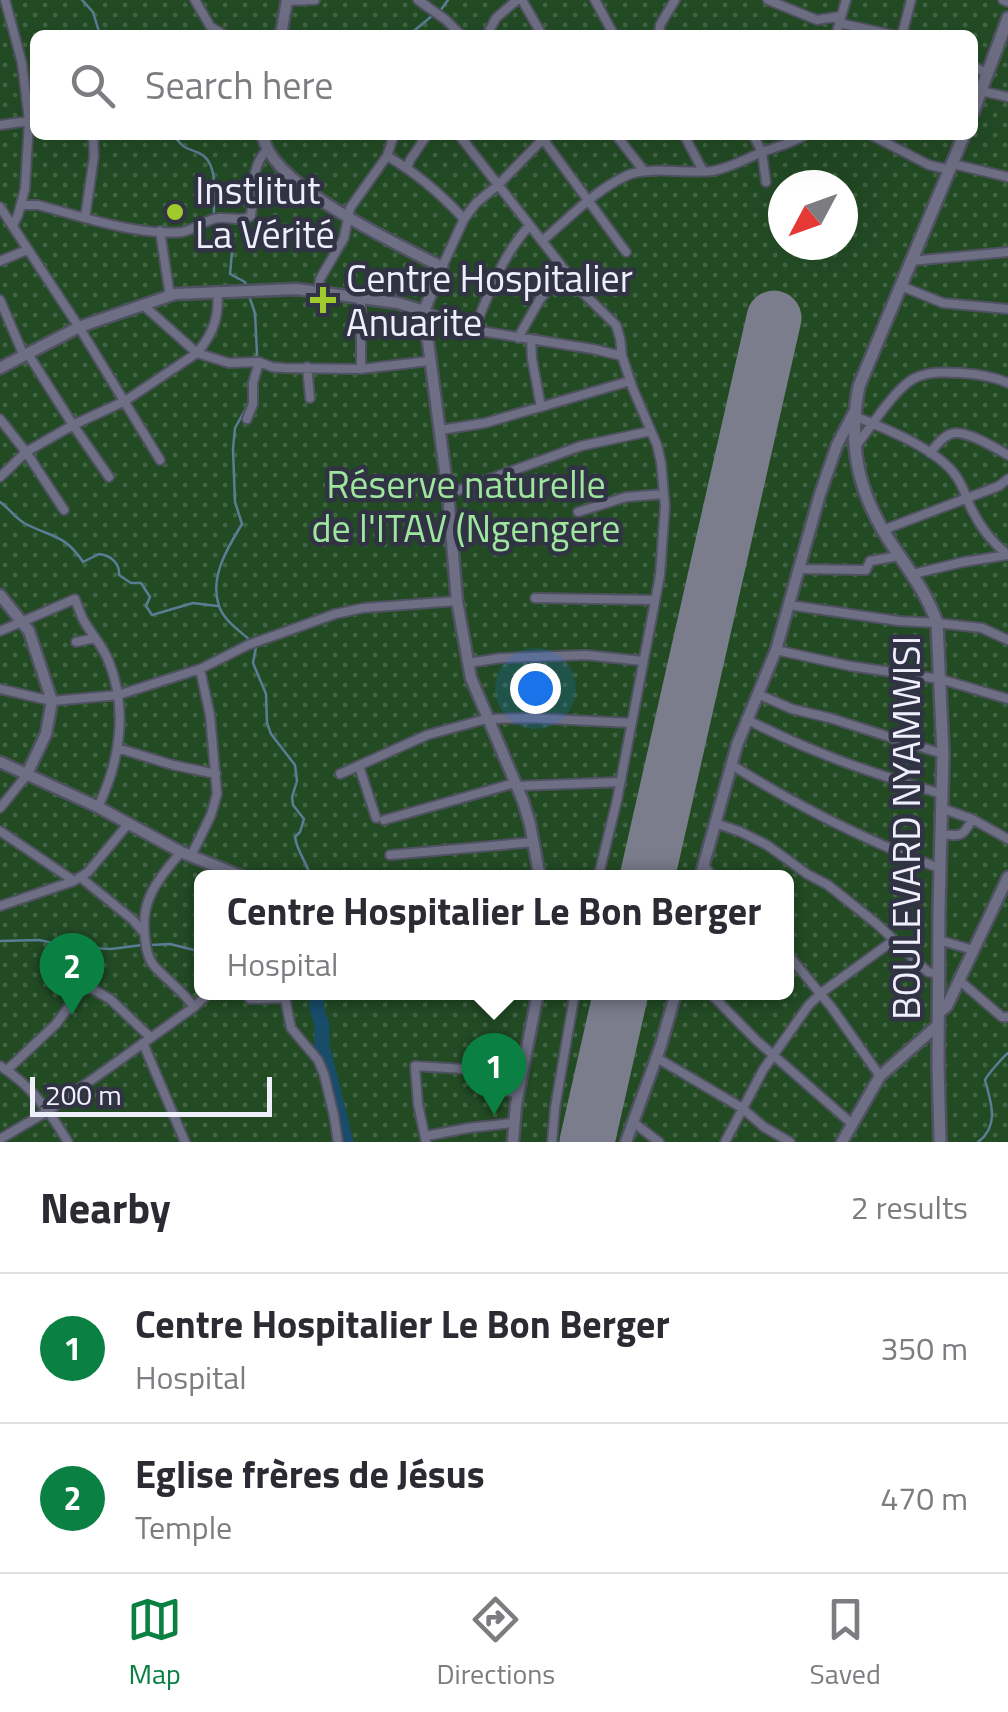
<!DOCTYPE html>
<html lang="en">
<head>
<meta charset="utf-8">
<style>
  :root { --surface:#fff; --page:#f7f7f7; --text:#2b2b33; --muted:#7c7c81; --line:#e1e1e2; --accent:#0b8043 }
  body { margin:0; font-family:"Titillium Web",sans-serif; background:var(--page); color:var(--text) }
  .compass { position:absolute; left:768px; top:170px; width:90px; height:90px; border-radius:50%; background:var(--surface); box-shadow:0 10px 40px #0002; rotate:229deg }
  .scale { position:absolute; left:30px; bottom:25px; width:242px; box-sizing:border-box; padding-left:10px; border:5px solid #eeeffb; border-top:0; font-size:28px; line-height:35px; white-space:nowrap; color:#eeeffb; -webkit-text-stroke:8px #313244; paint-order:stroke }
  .you { position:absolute; left:535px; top:688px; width:35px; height:35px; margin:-25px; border:8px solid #fff; border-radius:50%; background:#1a73e8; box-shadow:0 0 0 15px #1a73e833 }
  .badge { display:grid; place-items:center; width:65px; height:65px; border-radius:50%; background:var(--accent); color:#fff; font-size:32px; font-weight:700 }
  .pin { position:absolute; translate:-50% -82px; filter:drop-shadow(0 2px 5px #0008) }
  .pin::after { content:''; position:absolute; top:52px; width:35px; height:30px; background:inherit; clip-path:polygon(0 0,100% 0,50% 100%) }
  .popup { position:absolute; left:194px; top:870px; width:600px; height:130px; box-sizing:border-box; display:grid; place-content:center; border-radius:15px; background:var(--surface); filter:drop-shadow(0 2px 8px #0005); font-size:32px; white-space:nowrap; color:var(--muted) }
  .popup b { font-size:38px; color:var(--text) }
  .popup::after { content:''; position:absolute; left:50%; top:100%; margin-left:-20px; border:20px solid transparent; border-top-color:var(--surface) }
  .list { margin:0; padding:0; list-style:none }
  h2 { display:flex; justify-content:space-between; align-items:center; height:130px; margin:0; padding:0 40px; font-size:42px }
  h2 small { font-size:32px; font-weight:400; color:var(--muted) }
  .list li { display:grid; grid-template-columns:65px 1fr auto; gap:30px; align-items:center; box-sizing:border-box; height:150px; padding:0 40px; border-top:2px solid var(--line) }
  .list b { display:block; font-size:38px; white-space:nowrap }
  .list p { margin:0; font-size:32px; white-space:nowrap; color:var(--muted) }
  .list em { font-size:32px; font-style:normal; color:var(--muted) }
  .icon { flex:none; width:55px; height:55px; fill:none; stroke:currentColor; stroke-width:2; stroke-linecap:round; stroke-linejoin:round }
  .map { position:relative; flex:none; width:1008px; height:1142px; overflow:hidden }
  .search { position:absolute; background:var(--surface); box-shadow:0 10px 40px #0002; left:30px; right:30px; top:30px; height:110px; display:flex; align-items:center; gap:25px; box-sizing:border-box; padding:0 35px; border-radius:15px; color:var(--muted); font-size:38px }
  .sheet { height:430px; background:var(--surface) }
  nav { display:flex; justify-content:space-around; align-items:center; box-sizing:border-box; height:140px; border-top:2px solid var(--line); background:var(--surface); font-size:28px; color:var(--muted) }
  nav a { display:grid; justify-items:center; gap:5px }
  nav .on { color:var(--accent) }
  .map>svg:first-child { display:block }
  .grass { fill:url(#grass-dots); fill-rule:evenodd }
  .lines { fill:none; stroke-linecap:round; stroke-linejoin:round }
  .stream { stroke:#597d95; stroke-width:2.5 }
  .river { stroke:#194c69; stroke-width:15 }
  .runway { stroke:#7b7c8c; stroke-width:55 }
  .minor-casing { stroke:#505160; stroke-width:12 }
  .tertiary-casing { stroke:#505160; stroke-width:15 }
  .secondary-casing { stroke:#505160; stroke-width:16 }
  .minor { stroke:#6e6f84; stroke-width:8 }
  .tertiary { stroke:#6e6f84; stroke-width:10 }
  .secondary { stroke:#6e6f84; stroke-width:11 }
  .poi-dot { fill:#a0c92c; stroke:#313244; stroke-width:4 }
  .labels { text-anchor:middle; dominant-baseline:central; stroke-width:9; stroke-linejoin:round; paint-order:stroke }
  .poi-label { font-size:38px; fill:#eeeffb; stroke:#313244; text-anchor:start }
  .park-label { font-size:38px; fill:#9ee69e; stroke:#313244 }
  .street-label { font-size:38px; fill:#eeeffb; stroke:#313244 }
</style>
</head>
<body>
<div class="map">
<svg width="1008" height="1142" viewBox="0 0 1008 1142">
  <defs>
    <pattern id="grass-dots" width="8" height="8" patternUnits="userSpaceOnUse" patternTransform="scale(2.5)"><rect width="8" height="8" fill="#224b24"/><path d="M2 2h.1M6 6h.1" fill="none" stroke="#426545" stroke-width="1.8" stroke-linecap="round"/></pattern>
  </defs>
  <rect width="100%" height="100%" fill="#313244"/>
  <path class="grass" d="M 0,0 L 1008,0 L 1008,1142 L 0,1142 ZM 35,35 L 973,35 L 973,135 L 35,135 ZM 783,185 L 843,185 L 843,245 L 783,245 ZM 202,878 L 786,878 L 786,992 L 202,992 Z"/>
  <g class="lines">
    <path class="stream" d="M 82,0 L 93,12 L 100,35
      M 440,11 L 448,0
      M 409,35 L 433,15
      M 173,135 C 186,150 182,146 199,153 C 220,162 213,197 214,215
      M 216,223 L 220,229 L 233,241 L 230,274 L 245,282 L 248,288
      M 249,296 L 255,313 L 257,354 L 249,381 L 249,403 L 235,428 L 233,449 L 235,502 L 242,524 C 228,547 209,577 219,606 C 224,621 240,631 251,641
      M 0,502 C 9,508 14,517 24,523 C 50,537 65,534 83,562 L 99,554 C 110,555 120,563 119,575 L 131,583 L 141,583 L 150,597 L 146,606 L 152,615 L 193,603 L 217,606
      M 256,647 L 253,663 L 266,694 L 267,723 L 271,734 L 295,765 L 297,781 L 292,797 L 293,805 L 304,819 L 300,832 L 295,837 C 297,852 307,862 311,878
      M 0,941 L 39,940 L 72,947 L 111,949 L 142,945
      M 151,945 L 170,944 L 202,952
      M 978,1142 C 1000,1126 991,1102 985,1080 C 988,1074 1003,1057 1008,1053"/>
    <path class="river" d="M 316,992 L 317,1009 L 322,1025 L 322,1045 L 346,1142"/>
    <path class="runway" d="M 647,878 L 774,318
      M 587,1142 L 621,992"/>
    <g class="minor-casing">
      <path id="minor" d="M 5,0 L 22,63 L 29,121 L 25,189 L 18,215 L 13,225
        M 195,0 L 210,26 L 224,35
        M 418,0 L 446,20 L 461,35
        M 522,0 L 542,35
        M 595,0 L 614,35
        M 768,0 L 817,20 L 841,16
        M 1003,0 L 1008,2
        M 286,1 L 315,0
        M 839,23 L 893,35
        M 487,35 L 496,18 L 517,0
        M 659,35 L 660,25 L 675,0
        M 836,35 L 846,0
        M 902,35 L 911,0
        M 973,66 L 988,74
        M 981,91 L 1008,97
        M 0,125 L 35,120
        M 93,135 L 94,156 L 85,218 C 114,226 152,235 182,232 C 195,230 205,219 219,218 C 232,217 239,222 251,216 C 254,194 250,166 267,150
        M 459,135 L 582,292 L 616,325 L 620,338 L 622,356 L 633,389 L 657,445 L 661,462 L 665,506 L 660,575 L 617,800 L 598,878
        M 540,135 L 626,252
        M 616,135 L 644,171
        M 684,135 L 703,171
        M 753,135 L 762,152 L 766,182
        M 871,135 L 929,165 L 951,170
        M 387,156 C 415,172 442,195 464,219
        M 953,164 L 1008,177
        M 407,169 L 410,160 L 427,135
        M 21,205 L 38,205 L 85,218
        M 0,207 L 79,327 L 160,460
        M 160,231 L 170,296
        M 542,241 C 568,219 596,189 628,175 C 650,166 688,174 712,171 C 731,168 745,159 762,152 C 778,146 791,144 805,135
        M 0,261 L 27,250
        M 910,261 L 1008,252
        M 442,267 L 464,219 L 476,203 L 498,185 L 547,135
        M 901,286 L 943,303 L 1008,309
        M 318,292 L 320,279 L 344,238 L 350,208 L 387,156 L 394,135
        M 0,300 L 24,356
        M 143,305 L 197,353 L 229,363 L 259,362
        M 424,311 L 474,330 L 593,349 L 622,356
        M 474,330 C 489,293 502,256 529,226
        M 518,338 L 540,299 L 565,271
        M 531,340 L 532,359 L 541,407
        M 28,354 L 73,425 L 109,477
        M 307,367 L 310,398
        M 361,369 L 361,297
        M 854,416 C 884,428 938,449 956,476 C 964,487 967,501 973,512 C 981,528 994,544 1008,555
        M 0,419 L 26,452 L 64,510
        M 247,419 L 253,404 L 253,383 L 259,362 L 272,367 L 284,368 L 361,369 L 429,361
        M 440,430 L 485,423 L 630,381
        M 856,446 C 869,429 895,389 913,379 C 928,371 945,372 961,373 C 977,374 993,376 1008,383
        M 930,453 C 936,446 944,434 955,433 C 970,432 995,448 1008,455
        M 0,477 L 26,452 L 73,425 L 125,401 L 197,353 C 213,334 220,316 217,291
        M 448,494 L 581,446 L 651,431
        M 578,512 L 626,497 L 664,494
        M 883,530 L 999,486 L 1008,479
        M 800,569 L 866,570 L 870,561 L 899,556
        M 913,574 L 963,562 L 1008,555
        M 535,598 L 654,600
        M 789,605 L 899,621 L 937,623 L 982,628 L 1008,640
        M 0,631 L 75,599 C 78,606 80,614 84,621 C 92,635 103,646 109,662 C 128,710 120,761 98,807
        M 76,642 L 95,638
        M 776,650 L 850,666 L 940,679 L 1008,699
        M 468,663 L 501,658 L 586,655 L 643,661
        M 0,689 L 52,701 L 118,695 L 200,669 L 248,645 L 335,614 L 363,608 L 457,601
        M 758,694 L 792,709 L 830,718 L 943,754
        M 746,719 C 812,753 871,773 942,794
        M 117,748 L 173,765 L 216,774
        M 732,765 C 797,806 867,841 939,868
        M 359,766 L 376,818
        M 340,774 L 427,735 L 486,719 L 531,718 L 631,723
        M 517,786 L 620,782
        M 0,808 L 26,776
        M 941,808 L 972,819 L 1008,839
        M 384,820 L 515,783
        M 715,823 L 741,832 L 767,845 L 807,874 L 828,885 L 877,924 L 928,972 L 940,974
        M 0,831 L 74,881
        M 941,834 C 960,836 963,838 972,819
        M 390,855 L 534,842
        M 191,856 L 211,815 L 217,794 L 210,715 L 200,669
        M 703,865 L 715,878
        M 80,877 L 133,920 L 144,933
        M 0,906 L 74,881 L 88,872 L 129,823
        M 939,940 L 973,950
        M 786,952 L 832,1008 L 880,1076
        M 960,981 L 1002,1017 L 1008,1017
        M 246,992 L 250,999 L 285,998 L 291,1028 L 318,1060 L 324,1074 L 334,1116 L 338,1142
        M 709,992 L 756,1040 L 851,1123
        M 194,1007 L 210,992
        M 143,1043 L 185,1142
        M 657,1058 L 742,1108 L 764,1127 L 790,1142
        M 0,1066 C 30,1084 50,1112 68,1142
        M 7,1070 L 56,1024 L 85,985 L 110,999 L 150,1037
        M 634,1123 L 659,1142
        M 426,1136 L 468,1128 L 513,1123
        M 0,1139 L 48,1111 L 194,1007 C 183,991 168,981 155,967 C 149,960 147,954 146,945 C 138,903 155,883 181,852
        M 426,1142 L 418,1104 L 415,1066 L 480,1070 L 483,1080 L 496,1089 L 518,1094
        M 552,1142 L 555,1108 L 575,992
        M 725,1142 L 763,1070 L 808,1006 L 821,993 L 894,940"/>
    </g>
    <g class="tertiary-casing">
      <path id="tertiary" d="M 281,35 L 287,0
        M 263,135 C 269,185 399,245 442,267 L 424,311 L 448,494 L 457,601 L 471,678 L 523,801 L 530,824 L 540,878
        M 0,368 L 79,327 L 175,294 L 296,289 L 398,303 L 424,311
        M 0,595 L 29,631 L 52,701 L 46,734 L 26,776
        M 0,762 L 98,807 L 181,852 L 246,878
        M 700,878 L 737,745 L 776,650 L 820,494 L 837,445 L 853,414
        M 939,1013 L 947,1006 L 1008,877
        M 513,1142 L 516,1104 L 538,992
        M 626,1142 L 661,1045 L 676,992
        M 842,1142 L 880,1076 L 938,1025"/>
    </g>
    <g class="secondary-casing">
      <path id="secondary" d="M 973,112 L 1008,18
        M 940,1142 L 938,1064 L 939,908 L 943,754 L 937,623 C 928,597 914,577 899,555 C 861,502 846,451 859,386 L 964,135"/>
    </g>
    <use href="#minor" class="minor"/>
    <use href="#tertiary" class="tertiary"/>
    <use href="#secondary" class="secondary"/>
  </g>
  <g class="poi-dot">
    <circle cx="175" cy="212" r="10"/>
    <path d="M318 285h10v10h10v10h-10v10h-10v-10h-10v-10h10z"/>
  </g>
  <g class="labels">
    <g class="poi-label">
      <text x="195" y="190">InstIitut<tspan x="195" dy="44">La Vérité</tspan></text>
      <text x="346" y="278">Centre Hospitalier<tspan x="346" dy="44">Anuarite</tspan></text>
    </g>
    <g class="park-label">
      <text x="466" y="484">Réserve naturelle<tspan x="466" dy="44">de l'ITAV (Ngengere</tspan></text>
    </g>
    <g class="street-label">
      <text transform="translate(906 828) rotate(-90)">BOULEVARD NYAMWISI</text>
    </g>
  </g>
</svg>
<svg class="compass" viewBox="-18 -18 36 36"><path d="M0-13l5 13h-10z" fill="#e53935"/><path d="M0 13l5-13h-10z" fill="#7c7c81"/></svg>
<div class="scale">200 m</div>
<div class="you"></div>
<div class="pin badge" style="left:494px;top:1115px">1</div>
<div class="popup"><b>Centre Hospitalier Le Bon Berger</b>Hospital</div>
<div class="pin badge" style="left:72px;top:1015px">2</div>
<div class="search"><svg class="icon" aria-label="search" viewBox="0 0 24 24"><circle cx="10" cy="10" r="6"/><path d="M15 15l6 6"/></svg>Search here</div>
</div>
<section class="sheet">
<h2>Nearby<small>2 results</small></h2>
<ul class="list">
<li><span class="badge">1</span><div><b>Centre Hospitalier Le Bon Berger</b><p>Hospital</p></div><em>350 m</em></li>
<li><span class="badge">2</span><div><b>Eglise frères de Jésus</b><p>Temple</p></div><em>470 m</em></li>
</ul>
</section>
<nav>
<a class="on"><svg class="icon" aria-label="map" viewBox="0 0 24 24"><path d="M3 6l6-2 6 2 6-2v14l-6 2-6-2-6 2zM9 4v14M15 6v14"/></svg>Map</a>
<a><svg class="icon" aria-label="directions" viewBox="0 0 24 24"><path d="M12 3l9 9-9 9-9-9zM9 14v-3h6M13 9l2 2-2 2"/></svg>Directions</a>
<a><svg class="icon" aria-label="saved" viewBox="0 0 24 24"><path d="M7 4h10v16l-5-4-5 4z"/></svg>Saved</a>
</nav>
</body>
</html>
